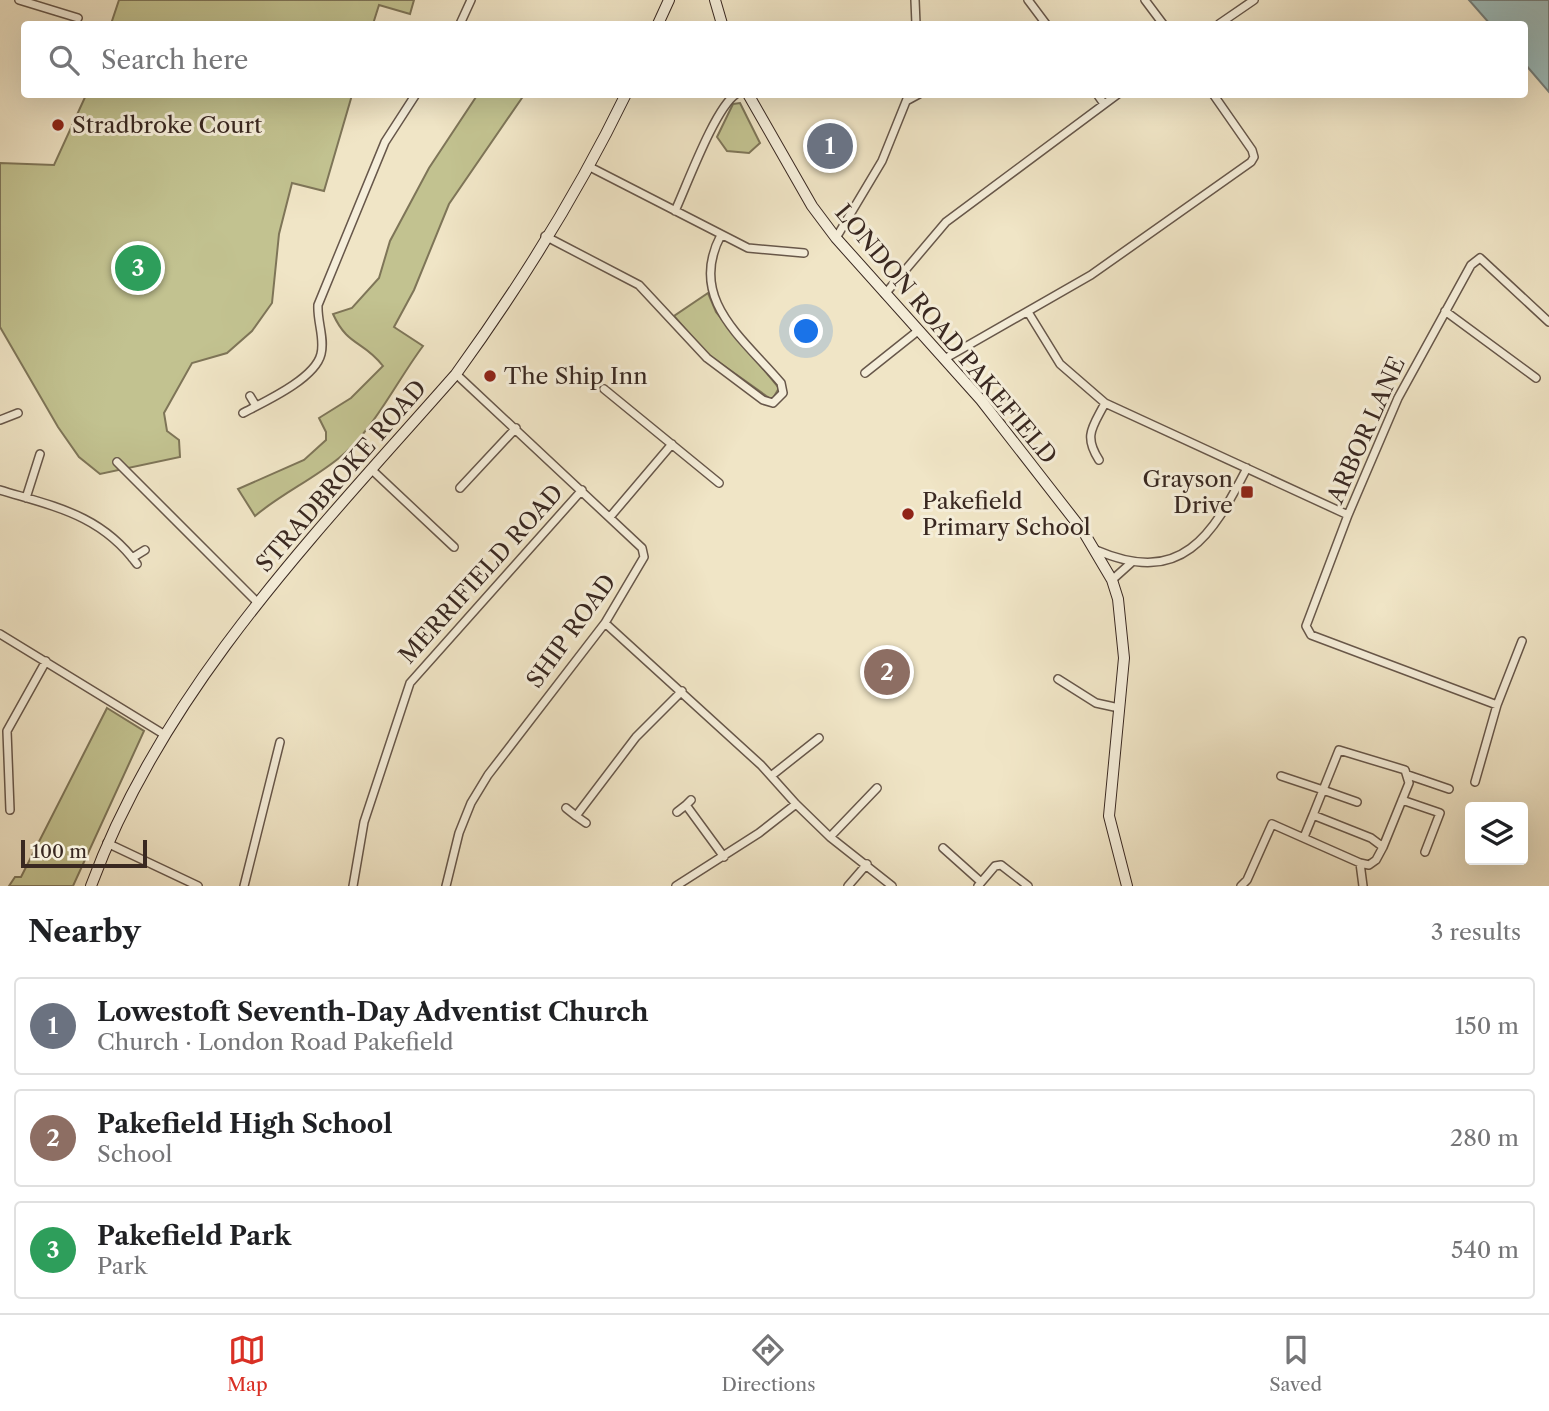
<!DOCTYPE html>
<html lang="en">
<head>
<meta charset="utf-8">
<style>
  :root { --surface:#fff; --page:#f6f6f6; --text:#202124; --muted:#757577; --line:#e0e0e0; --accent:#d93025 }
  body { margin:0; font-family:"Libre Caslon Text",serif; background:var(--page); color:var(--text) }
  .controls { position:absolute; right:21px; bottom:21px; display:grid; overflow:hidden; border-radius:7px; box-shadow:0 7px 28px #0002 }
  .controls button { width:63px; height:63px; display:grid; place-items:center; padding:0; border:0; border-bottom:2px solid var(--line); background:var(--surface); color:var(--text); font:35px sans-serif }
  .scale { position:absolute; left:21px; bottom:18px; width:126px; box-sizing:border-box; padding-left:7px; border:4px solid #392821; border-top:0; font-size:19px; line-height:24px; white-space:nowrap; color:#392821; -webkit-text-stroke:5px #f5eeda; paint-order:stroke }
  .you { position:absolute; left:807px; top:332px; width:24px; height:24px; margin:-18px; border:5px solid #fff; border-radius:50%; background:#1a73e8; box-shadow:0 0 0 10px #1a73e833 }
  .badge { display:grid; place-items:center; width:46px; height:46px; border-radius:50%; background:var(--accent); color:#fff; font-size:23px; font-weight:700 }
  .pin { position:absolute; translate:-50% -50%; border:4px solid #fff; box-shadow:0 2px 7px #0006 }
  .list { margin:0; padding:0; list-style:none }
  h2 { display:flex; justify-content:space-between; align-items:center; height:91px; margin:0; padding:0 28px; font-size:30px }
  h2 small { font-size:23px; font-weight:400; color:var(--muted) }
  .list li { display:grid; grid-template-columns:46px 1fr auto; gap:21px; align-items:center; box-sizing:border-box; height:98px; margin:0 14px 14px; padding:0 14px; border:2px solid var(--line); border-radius:7px }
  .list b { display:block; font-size:26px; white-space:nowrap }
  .list p { margin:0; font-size:23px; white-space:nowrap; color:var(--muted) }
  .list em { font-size:23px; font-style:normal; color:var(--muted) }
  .icon { flex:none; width:38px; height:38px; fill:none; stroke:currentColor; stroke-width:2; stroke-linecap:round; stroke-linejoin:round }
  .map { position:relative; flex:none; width:1549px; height:886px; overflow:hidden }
  .search { position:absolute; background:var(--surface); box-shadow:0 7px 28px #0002; left:21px; right:21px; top:21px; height:77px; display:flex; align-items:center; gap:18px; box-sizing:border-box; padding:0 24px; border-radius:7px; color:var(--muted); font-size:26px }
  .sheet { height:427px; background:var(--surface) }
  nav { display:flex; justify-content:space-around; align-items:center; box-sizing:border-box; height:98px; border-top:2px solid var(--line); background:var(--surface); font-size:19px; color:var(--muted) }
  nav a { display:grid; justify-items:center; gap:4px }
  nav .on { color:var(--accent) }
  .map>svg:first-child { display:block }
  .green { fill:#c2c290; stroke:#7e7558; stroke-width:2 }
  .water { fill:#9dbdbd; stroke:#75817f; stroke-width:2 }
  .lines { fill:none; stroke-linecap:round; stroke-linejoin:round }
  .minor-casing { stroke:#67574a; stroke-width:10 }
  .secondary-casing { stroke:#392821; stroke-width:12 }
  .minor { stroke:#f5eeda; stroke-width:7 }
  .secondary { stroke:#f5eeda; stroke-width:10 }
  .poi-dot { fill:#8f2418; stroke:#f5eeda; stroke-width:2.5 }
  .labels { text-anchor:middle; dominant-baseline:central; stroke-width:6; stroke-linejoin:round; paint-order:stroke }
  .poi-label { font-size:23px; fill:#392821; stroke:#f5eeda; text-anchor:start }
  .street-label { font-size:23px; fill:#392821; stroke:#f5eeda }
</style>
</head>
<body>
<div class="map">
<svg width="1549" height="886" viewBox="0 0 1549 886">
  <rect width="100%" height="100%" fill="#f0e5c6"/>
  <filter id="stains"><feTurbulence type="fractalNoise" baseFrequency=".00286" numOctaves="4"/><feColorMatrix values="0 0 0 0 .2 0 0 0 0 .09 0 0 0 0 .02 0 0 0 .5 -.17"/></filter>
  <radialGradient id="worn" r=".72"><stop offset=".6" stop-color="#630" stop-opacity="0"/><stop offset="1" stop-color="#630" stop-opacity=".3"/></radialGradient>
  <path class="green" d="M 119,0 L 414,0 L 410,14 L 379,5 L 373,24 L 111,24 Z
    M 478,94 L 524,95 L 449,204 L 414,290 L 394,327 L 423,346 C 396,382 374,430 339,458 C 312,480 281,494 255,516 L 238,489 L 304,460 L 326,440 L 326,432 L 319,418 L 351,398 L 383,366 C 363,340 348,347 333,314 L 352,308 L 379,278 L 390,241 L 429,168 Z
    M 86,95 L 352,95 L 324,191 L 292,183 L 279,234 L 272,303 L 252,331 L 227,353 L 192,363 L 164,413 L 167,431 L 179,440 L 180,457 L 100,474 L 79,457 L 58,427 L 0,327 L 0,163 L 54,165 Z
    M 740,103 L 760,143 L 749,153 L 727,151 L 717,137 L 733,104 Z
    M 708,293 L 716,312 L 779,388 L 772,400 L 706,353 L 674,316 Z
    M 107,708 L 144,731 L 73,886 L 9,886 L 15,877 L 21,877 Z"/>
  <path class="water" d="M 1469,0 L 1549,0 L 1549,92 L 1525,64 L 1524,24 L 1490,24 Z"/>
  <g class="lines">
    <g class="minor-casing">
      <path id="minor" d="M 19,0 L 78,18
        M 915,0 L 916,24
        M 1028,0 L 1046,24
        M 1145,0 L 1163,24
        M 460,24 L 471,0
        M 1219,24 L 1254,0
        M 1097,94 L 1104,104
        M 908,100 L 919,94
        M 588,166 L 748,248 L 804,253
        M 675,211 C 687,185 715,108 736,94
        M 545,236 L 639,285 L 707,358 L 763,400 L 773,403 L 783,393 L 781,383 C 743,338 687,299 721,235
        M 836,238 L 882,161 L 909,94
        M 885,294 L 946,222 L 1118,94
        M 1445,311 L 1536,378
        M 1028,312 L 1060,364 L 1105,403 L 1348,515
        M 946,358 L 1091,275 L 1251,162 L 1254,157 L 1252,150 L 1213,94
        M 865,373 L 919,330
        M 604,389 L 719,483
        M 250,396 L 256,406
        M 243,413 C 264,402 315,379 321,354 C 325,338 317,322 318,305 L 385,142 L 416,94
        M 0,420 L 18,413
        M 1099,460 C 1083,435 1093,427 1105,403
        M 117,462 L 257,602
        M 372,470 L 454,547
        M 460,488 L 516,428
        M 0,490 C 56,507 101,515 137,564
        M 26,498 L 40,454
        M 610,517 L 672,444
        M 1096,550 C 1182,587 1212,536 1247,468
        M 132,558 L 145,550
        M 1112,580 L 1132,562
        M 605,623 L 761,765 L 796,804 L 830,837 L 892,886
        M 0,634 L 165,735
        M 1058,679 L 1096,703 L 1119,708
        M 1497,705 L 1311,635 L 1306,626 L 1348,515 L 1398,398 L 1471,265 L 1480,258 L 1549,322
        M 1408,775 L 1449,789
        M 771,776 L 819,738
        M 1281,776 L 1323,790 L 1313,815
        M 1475,782 L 1497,705 L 1522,641
        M 691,800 L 686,805 L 724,857
        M 1402,800 L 1440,813 L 1425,852
        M 1357,802 L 1323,790 L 1339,750 L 1405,770 L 1409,783 L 1383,847
        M 566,808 L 576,816 L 636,737 L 682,691
        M 10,810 L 7,731 L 46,661
        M 677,812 L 686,805
        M 576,816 L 586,823
        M 830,837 L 877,788
        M 107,843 L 198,886
        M 943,848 L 981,882
        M 1360,863 L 1363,886
        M 244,886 L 280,742
        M 353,886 L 364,822 L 410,683 L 582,490
        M 446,886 L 459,833 L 471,803 L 488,775 L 605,623 L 644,557 L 642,548 L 456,374
        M 676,886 L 759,833 L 796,804
        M 848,886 L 867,864
        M 978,886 L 995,866 L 1001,865 L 1028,886
        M 1241,886 L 1247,880 L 1272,824 L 1360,863 L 1369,865 L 1376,860 L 1383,847 L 1371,838 L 1313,815 L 1304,837"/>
    </g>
    <g class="secondary-casing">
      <path id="secondary" d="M 715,0 L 722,24
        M 658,24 L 669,0
        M 748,94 L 812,206 L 836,238 L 981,400 L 1083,531 L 1112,580 L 1118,599 L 1124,658 L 1109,816 L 1127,886
        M 91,886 C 164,687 319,530 456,374 C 519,287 579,191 626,94"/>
    </g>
    <use href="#minor" class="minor"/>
    <use href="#secondary" class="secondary"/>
  </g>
  <g class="poi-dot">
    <circle cx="58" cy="125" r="7"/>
    <circle cx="490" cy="376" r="7"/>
    <rect x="1240" y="485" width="14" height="14" rx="3.5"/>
    <circle cx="908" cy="514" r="7"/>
  </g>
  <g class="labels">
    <g class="poi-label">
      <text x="72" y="125">Stradbroke Court</text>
      <text x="504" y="376">The Ship Inn</text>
      <text x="1233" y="479" text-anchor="end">Grayson<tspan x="1233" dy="26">Drive</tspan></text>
      <text x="922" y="501">Pakefield<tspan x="922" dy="26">Primary School</tspan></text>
    </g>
    <g class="street-label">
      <text transform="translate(946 334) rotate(50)">LONDON ROAD PAKEFIELD</text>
      <text transform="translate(1366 430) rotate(-66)">ARBOR LANE</text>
      <text transform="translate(341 476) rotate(-49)">STRADBROKE ROAD</text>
      <text transform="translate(481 574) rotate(-48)">MERRIFIELD ROAD</text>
      <text transform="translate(571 631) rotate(-54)">SHIP ROAD</text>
    </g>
  </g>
  <rect width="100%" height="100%" filter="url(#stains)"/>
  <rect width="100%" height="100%" fill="url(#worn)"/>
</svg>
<div class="controls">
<button><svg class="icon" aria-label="layers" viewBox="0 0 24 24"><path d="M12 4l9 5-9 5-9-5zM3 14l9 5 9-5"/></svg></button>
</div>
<div class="scale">100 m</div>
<div class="you"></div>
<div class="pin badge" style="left:830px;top:146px;background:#6b7280">1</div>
<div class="pin badge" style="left:887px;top:672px;background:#8d6e63">2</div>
<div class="pin badge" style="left:138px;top:268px;background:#2e9e5b">3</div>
<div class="search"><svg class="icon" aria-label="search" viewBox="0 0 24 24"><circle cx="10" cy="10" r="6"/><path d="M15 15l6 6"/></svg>Search here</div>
</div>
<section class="sheet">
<h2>Nearby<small>3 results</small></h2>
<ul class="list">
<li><span class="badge" style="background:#6b7280">1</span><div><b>Lowestoft Seventh-Day Adventist Church</b><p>Church · London Road Pakefield</p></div><em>150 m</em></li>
<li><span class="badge" style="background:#8d6e63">2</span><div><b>Pakefield High School</b><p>School</p></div><em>280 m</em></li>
<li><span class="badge" style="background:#2e9e5b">3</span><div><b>Pakefield Park</b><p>Park</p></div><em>540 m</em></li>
</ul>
</section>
<nav>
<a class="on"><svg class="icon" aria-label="map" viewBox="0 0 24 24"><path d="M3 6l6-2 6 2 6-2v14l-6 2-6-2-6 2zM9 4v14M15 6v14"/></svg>Map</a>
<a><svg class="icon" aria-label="directions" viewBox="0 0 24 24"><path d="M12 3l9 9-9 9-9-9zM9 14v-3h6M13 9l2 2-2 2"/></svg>Directions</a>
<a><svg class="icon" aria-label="saved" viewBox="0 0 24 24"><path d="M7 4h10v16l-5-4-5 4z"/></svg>Saved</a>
</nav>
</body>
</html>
